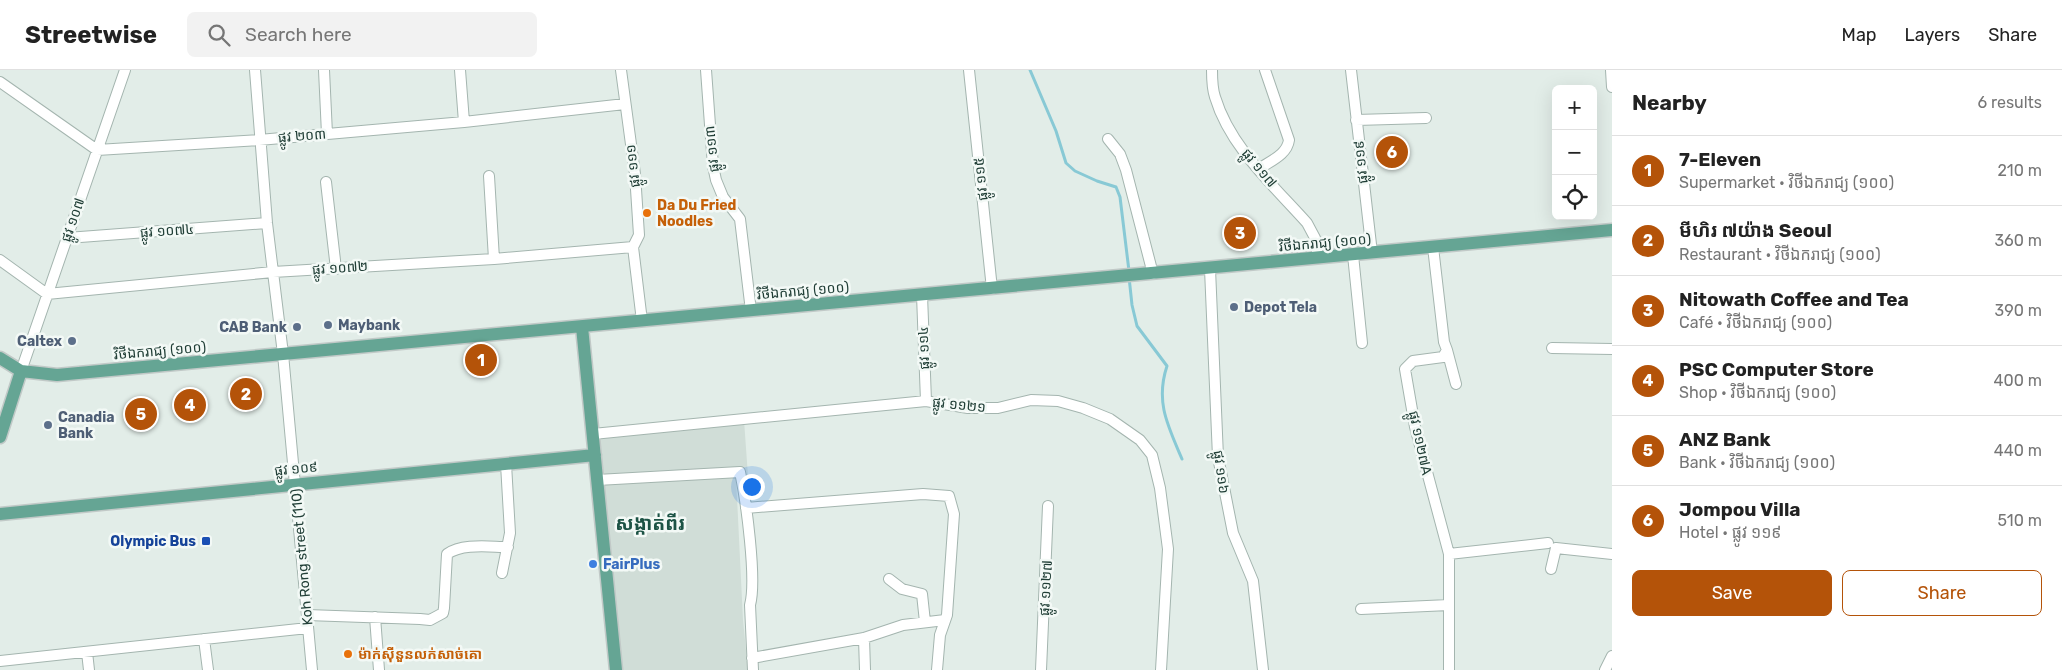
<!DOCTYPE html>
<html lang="en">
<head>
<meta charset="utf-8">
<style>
  :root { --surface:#fff; --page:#f2f2f2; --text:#222; --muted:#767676; --line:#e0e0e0; --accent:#b45309 }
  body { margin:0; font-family:Rubik,"Noto Sans Khmer",sans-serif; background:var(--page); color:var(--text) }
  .controls { position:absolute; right:15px; top:15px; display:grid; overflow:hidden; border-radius:8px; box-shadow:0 5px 20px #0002 }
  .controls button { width:45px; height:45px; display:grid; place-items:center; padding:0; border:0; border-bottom:1px solid var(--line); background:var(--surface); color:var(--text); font:25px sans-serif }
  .you { position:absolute; left:751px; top:416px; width:18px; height:18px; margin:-12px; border:4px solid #fff; border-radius:50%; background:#1a73e8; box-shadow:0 0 0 8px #1a73e833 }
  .badge { display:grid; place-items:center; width:32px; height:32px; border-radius:50%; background:var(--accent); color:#fff; font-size:16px; font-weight:700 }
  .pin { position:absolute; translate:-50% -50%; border:2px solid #fff; box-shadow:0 1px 5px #0006 }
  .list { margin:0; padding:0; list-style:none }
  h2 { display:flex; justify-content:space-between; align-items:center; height:65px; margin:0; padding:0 20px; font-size:21px }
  h2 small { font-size:16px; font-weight:400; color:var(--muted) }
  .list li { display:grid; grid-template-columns:32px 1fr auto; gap:15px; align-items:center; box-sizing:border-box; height:70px; padding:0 20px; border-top:1px solid var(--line) }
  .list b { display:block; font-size:19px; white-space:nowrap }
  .list p { margin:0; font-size:16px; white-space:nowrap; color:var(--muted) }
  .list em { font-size:16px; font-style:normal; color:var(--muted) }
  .actions { display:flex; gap:10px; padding:15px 20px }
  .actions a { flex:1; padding:11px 0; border:1px solid var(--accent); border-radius:8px; text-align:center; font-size:18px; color:var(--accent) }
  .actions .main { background:var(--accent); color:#fff }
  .icon { flex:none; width:28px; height:28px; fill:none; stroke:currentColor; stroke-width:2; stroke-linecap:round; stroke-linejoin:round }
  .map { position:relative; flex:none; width:1612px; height:600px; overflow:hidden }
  header { display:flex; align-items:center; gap:30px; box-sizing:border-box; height:70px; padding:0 25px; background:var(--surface); border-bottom:1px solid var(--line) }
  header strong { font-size:24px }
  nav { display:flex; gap:28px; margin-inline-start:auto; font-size:18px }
  .search { width:350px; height:45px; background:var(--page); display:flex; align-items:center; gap:12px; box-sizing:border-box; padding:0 18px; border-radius:8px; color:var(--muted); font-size:19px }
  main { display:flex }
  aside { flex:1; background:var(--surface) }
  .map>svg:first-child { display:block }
  .built { fill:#d0ddd7 }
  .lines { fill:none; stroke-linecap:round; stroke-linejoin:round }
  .stream { stroke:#88c9d5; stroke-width:3 }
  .minor-casing { stroke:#a4b5af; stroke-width:12 }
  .major-casing { stroke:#c1c9c7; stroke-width:15 }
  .minor { stroke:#fff; stroke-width:10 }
  .major { stroke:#65a594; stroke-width:12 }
  .food-dot { fill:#e8710a; stroke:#f3f9f6; stroke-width:2 }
  .service-dot { fill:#5c6f8a; stroke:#f3f9f6; stroke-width:2 }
  .transit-dot { fill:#1a4fb4; stroke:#f3f9f6; stroke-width:2 }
  .shop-dot { fill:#3f7fe0; stroke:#f3f9f6; stroke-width:2 }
  .labels { text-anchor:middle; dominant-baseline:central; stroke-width:5; stroke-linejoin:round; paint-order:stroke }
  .street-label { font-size:14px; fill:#213f37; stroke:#f3f9f6 }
  .food-label { font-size:14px; font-weight:bold; fill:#c56008; stroke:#f3f9f6; text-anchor:start }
  .service-label { font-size:14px; font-weight:bold; fill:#4e5e75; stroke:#f3f9f6; text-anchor:start }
  .transit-label { font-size:14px; font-weight:bold; fill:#164399; stroke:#f3f9f6; text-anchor:end }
  .shop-label { font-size:14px; font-weight:bold; fill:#366cbe; stroke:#f3f9f6; text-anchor:start }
  .district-label { font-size:19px; font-weight:bold; fill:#1c5345; stroke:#f3f9f6 }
</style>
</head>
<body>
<header>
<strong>Streetwise</strong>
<div class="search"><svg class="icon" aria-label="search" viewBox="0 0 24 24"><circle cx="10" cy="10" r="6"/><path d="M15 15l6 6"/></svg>Search here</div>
<nav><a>Map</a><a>Layers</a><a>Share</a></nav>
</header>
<main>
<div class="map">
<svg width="1612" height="600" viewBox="0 0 1612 600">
  <rect width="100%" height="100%" fill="#e2ede8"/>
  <path class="built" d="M 744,350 L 748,406 L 736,407 L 743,550 L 748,600 L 621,600 L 597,362 Z"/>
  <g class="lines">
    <path class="stream" d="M 1030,0 L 1056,61 L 1066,93 L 1075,101 L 1097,111 L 1116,117 L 1120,127 L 1129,201
      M 1129,207 L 1132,235 L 1137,256 L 1167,296 C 1155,332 1168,356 1182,389"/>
    <g class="minor-casing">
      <path id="minor" d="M 255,0 L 267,153 L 283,284 L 312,600
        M 324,0 L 327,64
        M 460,0 L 464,52
        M 621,0 L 635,104 L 639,165 L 633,177 L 642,251
        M 706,0 L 713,96 L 716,110 L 723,127 L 740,149 L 751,241
        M 969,0 L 992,219
        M 1212,0 C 1212,9 1212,18 1215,27 C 1230,77 1273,115 1307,153 L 1315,168 L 1318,188
        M 1351,0 L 1372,183
        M 1611,0 L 1612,17
        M 0,12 L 97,80 L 259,70 L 464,52 L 625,34
        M 1356,50 L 1426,48
        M 1108,69 L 1120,84 L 1126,100 L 1153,204
        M 1259,99 C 1270,91 1287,85 1289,70 L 1265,0
        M 489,106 L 494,189
        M 326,112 L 336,199
        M 67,168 L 267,153
        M 1433,177 L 1444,272 L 1447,280 L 1443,287 L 1413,291 L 1405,299 L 1415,357 L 1449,484 L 1449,600
        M 1353,185 L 1362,273
        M 0,190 L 47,224 L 273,202 L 494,189 L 633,177
        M 1210,199 L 1218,387 L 1233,463 L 1253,511 L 1263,600
        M 922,225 L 926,331
        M 1552,278 L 1612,279
        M 1447,280 L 1456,314
        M 21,301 L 125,0
        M 593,364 L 926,331 L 968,338 L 998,338 L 1031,330 L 1058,331 L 1083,338 L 1110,349 L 1140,370 L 1152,385 L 1160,418 L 1168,479 L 1161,600
        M 597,410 L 740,402 C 746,430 757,510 750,535 L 753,600
        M 746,438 L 923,424 L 949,426 L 954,444 L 947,545 L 940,565 L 937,600
        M 1449,484 L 1548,473
        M 1551,499 L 1556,478 L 1612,484
        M 502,503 L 510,463 L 506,394
        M 889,509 L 902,519 L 922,524 L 925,552
        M 1361,539 L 1449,535
        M 307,545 L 420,549 L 430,550 L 443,543 L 444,538 L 447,484 C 463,473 489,477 508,477
        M 375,547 L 379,600
        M 864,568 L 865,600
        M 204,569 L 208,600
        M 87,582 L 89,600
        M 752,588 L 864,568 L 903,555 L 945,550
        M 0,591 L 308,558
        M 1041,600 L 1048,436
        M 1605,600 L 1612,586"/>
    </g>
    <g class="major-casing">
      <path id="major" d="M 582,257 L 616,600
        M 0,288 L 21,301 L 57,305 L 1612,160
        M 0,367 L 21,301
        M 0,444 L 595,385"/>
    </g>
    <use href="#minor" class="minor"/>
    <use href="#major" class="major"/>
  </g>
  <g class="food-dot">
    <circle cx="647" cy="143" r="5"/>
    <circle cx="348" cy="584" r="5"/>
  </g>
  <g class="service-dot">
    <circle cx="1234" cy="237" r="5"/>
    <circle cx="328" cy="255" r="5"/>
    <circle cx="297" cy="257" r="5"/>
    <circle cx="72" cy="271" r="5"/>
    <circle cx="48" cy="355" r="5"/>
  </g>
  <rect class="transit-dot" x="201" y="466" width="10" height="10" rx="2.5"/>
  <circle class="shop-dot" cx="593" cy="494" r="5"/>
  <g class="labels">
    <g class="street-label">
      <text transform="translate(302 66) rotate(-5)">ផ្លូវ ២០៣</text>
      <text transform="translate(712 79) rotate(-96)">ផ្លូវ ១១៣</text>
      <text transform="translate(1361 92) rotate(-96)">ផ្លូវ ១១៩</text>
      <text transform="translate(633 96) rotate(-97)">ផ្លូវ ១១១</text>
      <text transform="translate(1259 98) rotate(50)">ផ្លូវ ១១៧</text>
      <text transform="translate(981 109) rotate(-96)">ផ្លូវ ១១៥</text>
      <text transform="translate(73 150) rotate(-71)">ផ្លូវ ១០៧</text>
      <text transform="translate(167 161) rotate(-4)">ផ្លូវ ១០៧៤</text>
      <text transform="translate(1325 173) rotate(-5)">វិថីឯករាជ្យ (១០០)</text>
      <text transform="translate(340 198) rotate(-4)">ផ្លូវ ១០៧២</text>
      <text transform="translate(803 221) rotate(-5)">វិថីឯករាជ្យ (១០០)</text>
      <text transform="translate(924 278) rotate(-92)">ផ្លូវ ១១៤</text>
      <text transform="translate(160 281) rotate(-5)">វិថីឯករាជ្យ (១០០)</text>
      <text transform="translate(959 335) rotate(6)">ផ្លូវ ១១២១</text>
      <text transform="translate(1420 373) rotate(78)">ផ្លូវ ១១២៧A</text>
      <text transform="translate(296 399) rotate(-6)">ផ្លូវ ១០៩</text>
      <text transform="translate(1221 402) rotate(82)">ផ្លូវ ១១៦</text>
      <text transform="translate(302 487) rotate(-95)">Koh Rong street (110)</text>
      <text transform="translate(1046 518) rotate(-87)">ផ្លូវ ១១២៧</text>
    </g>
    <g class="food-label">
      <text x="657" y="135">Da Du Fried<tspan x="657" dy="16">Noodles</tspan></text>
      <text x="358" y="584">ម៉ាក់សុីនួនលក់សាច់គោ</text>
    </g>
    <g class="service-label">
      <text x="1244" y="237">Depot Tela</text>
      <text x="338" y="255">Maybank</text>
      <text x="287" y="257" text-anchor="end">CAB Bank</text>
      <text x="62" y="271" text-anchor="end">Caltex</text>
      <text x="58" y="347">Canadia<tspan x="58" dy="16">Bank</tspan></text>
    </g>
    <g class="transit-label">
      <text x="196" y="471">Olympic Bus</text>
    </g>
    <g class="shop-label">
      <text x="603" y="494">FairPlus</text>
    </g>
    <g class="district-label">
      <text x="650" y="453">សង្កាត់ពីរ</text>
    </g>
  </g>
</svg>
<div class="controls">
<button>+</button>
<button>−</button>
<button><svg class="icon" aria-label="locate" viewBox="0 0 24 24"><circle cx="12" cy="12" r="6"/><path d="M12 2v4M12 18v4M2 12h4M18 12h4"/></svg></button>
</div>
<div class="you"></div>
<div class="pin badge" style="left:481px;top:290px">1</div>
<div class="pin badge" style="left:246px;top:324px">2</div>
<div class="pin badge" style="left:1240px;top:163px">3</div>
<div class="pin badge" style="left:190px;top:335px">4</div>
<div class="pin badge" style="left:141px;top:344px">5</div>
<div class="pin badge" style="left:1392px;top:82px">6</div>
</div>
<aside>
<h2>Nearby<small>6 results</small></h2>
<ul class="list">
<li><span class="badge">1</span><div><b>7-Eleven</b><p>Supermarket · វិថីឯករាជ្យ (១០០)</p></div><em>210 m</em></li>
<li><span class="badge">2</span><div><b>មីហិរ ៧យ៉ាង Seoul</b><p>Restaurant · វិថីឯករាជ្យ (១០០)</p></div><em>360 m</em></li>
<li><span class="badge">3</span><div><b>Nitowath Coffee and Tea</b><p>Café · វិថីឯករាជ្យ (១០០)</p></div><em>390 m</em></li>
<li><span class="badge">4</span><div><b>PSC Computer Store</b><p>Shop · វិថីឯករាជ្យ (១០០)</p></div><em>400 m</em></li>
<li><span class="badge">5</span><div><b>ANZ Bank</b><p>Bank · វិថីឯករាជ្យ (១០០)</p></div><em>440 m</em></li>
<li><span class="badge">6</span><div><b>Jompou Villa</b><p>Hotel · ផ្លូវ ១១៩</p></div><em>510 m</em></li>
</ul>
<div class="actions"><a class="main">Save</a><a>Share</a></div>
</aside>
</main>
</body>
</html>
